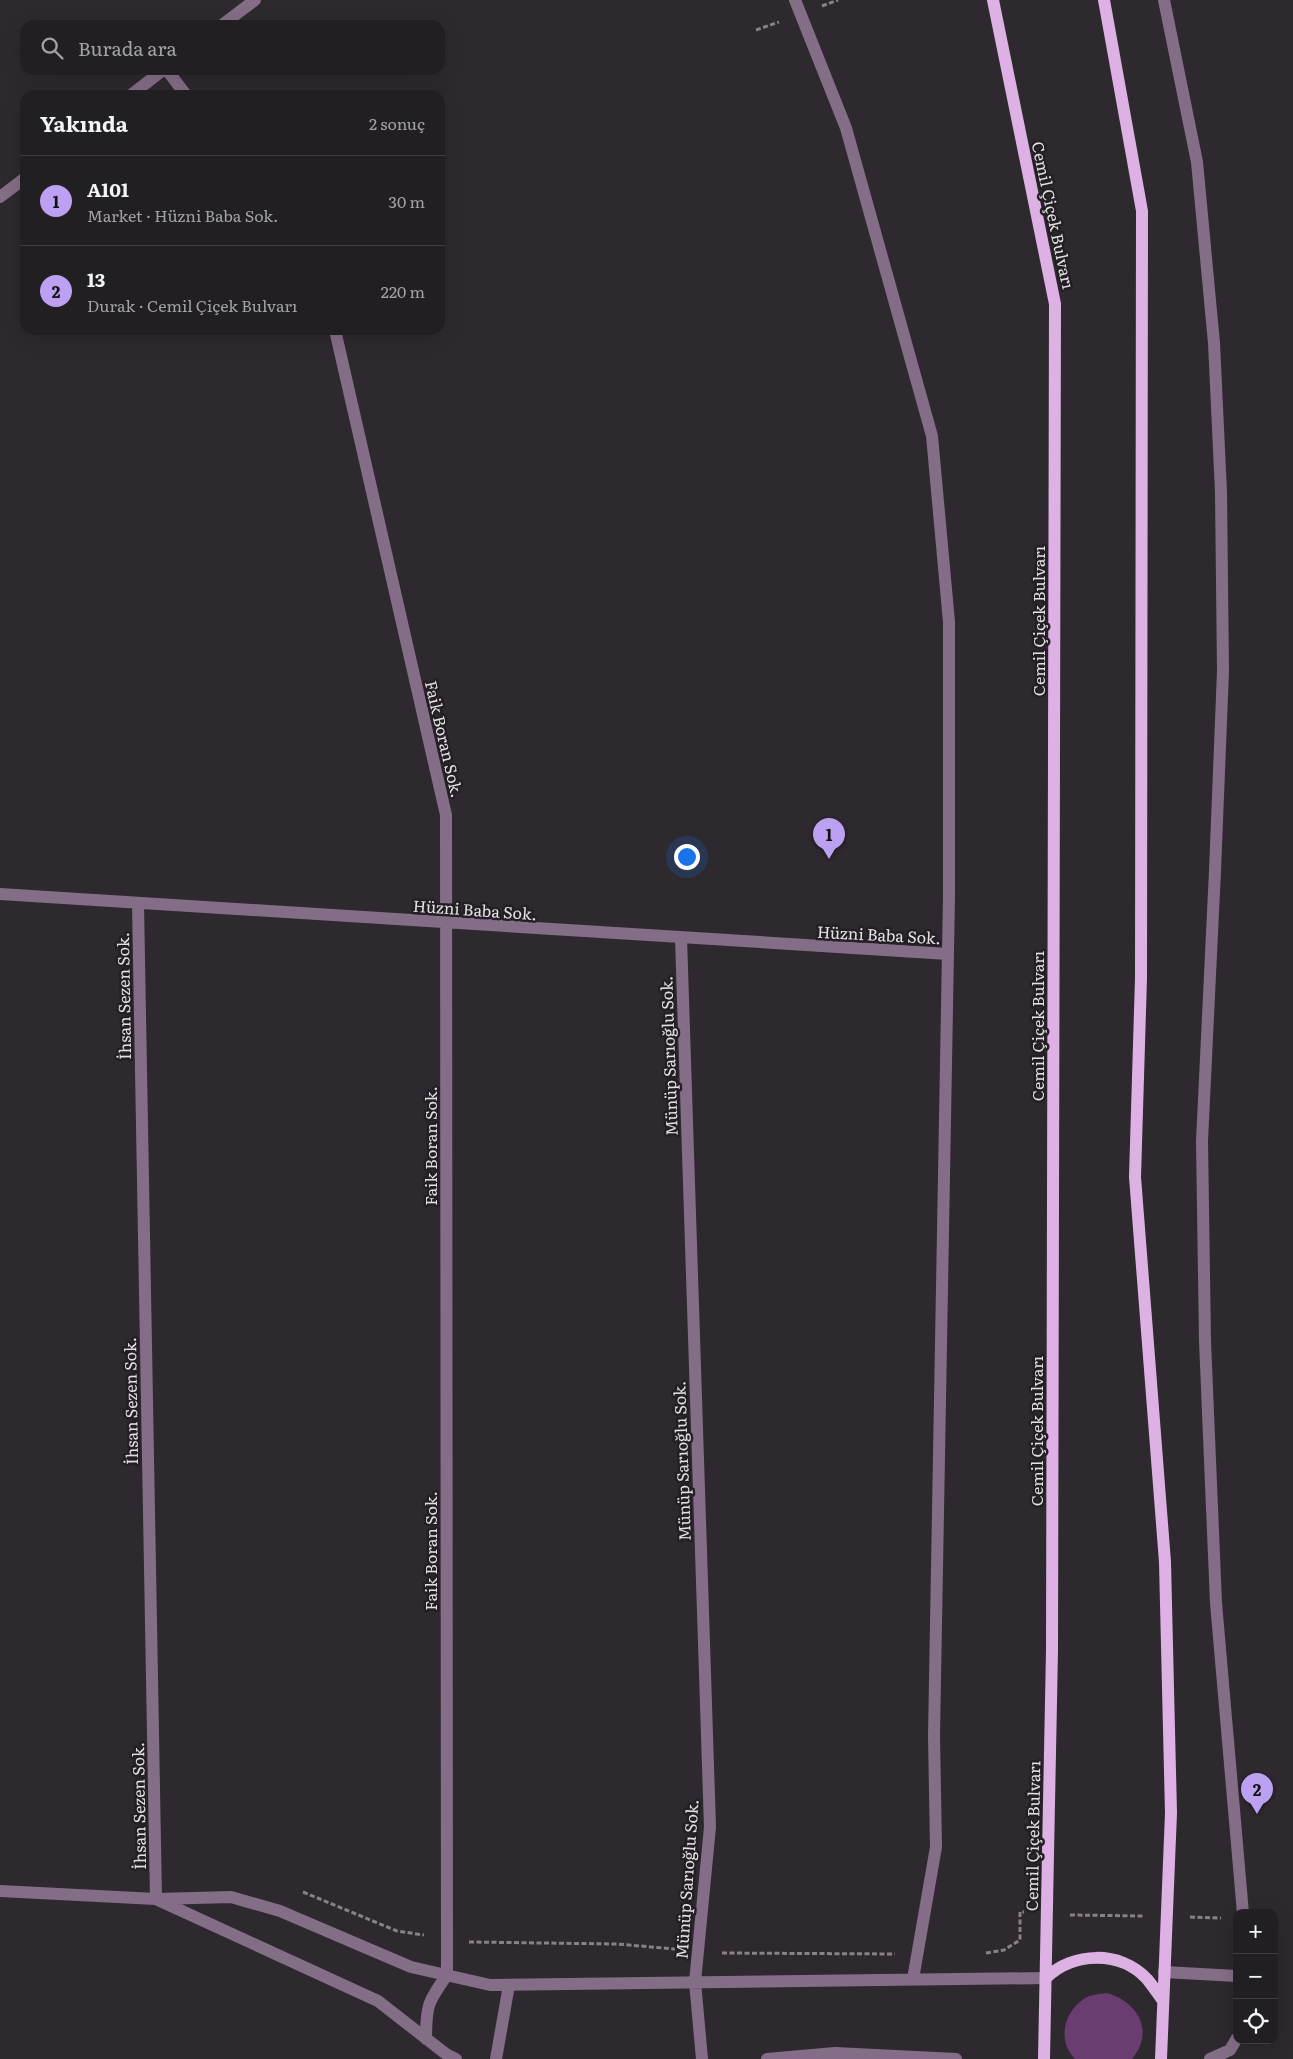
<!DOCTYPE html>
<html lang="tr">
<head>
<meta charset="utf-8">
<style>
  :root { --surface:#221f23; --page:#2e2c30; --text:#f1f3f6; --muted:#a2a2a6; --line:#3f3d41; --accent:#bca0f2 }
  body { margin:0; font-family:Literata,serif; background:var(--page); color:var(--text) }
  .controls { position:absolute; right:15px; bottom:15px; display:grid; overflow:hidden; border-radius:10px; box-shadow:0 5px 20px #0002 }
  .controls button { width:45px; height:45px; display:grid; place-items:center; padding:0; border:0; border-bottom:1px solid var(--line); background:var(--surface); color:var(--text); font:25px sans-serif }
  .you { position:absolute; left:686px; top:856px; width:18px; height:18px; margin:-12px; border:4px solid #fff; border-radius:50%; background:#1a73e8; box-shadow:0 0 0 8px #1a73e833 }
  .badge { display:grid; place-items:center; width:32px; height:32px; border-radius:50%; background:var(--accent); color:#111; font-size:16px; font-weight:700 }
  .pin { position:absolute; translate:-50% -41px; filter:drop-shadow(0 1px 2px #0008) }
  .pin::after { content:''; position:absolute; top:26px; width:18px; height:15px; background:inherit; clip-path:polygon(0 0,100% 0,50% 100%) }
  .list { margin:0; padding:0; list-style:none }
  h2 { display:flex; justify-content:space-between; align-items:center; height:65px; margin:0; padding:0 20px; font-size:21px }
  h2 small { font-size:16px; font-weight:400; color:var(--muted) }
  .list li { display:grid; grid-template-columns:32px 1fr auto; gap:15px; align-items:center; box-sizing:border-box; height:90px; padding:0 20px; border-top:1px solid var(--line) }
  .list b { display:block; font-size:19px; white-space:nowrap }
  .list p { margin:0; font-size:16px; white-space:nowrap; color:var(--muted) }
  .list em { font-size:16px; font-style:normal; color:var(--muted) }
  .icon { flex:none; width:28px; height:28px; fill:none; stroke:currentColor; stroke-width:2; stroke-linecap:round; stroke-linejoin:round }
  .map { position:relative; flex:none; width:1293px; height:2059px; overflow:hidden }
  .search { position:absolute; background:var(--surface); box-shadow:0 5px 20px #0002; left:20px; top:20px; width:425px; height:55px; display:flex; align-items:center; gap:12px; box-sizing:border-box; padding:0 18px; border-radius:15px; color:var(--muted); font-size:19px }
  .panel { position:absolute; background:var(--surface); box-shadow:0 5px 20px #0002; left:20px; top:90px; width:425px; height:245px; border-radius:15px }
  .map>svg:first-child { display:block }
  .green { fill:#693d70 }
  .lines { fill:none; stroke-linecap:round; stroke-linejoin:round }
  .path { stroke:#878287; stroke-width:3; stroke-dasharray:5 2.5; stroke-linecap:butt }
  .minor { stroke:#846e87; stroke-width:12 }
  .major { stroke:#deb1e5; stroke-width:12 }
  .labels { text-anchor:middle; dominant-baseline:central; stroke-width:5; stroke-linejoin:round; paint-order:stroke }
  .street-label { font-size:16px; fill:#e4e0e4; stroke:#241f25 }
</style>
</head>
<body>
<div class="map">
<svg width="1293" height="2059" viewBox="0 0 1293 2059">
  <rect width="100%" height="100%" fill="#2e292f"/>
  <path class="green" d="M 1107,1993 C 1138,2002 1155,2031 1132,2059 L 1075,2059 C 1058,2042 1063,2015 1081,2001 C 1088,1995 1097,1994 1107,1993 Z"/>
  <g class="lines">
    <path class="path" d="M 822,6 L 838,0
      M 756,30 L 779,22
      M 303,1892 L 397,1931 L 424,1935
      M 1070,1915 L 1144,1916
      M 1190,1917 L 1221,1918
      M 469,1942 L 617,1944 L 675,1949
      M 722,1953 L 895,1954
      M 986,1953 L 1004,1950 L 1020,1940 L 1020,1912 L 1024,1912"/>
    <path class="minor" d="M 795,0 L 846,128 L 932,436 L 949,622 L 949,895 L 934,1736 L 936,1847 L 913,1979
      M 1164,0 L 1197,162 L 1214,343 L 1221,492 L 1223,671 L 1215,871 L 1202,1141 L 1205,1341 L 1216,1603 L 1243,1913
      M 222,25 L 255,0
      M 167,70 L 186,95
      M 131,95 L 163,70
      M 0,197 L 25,178
      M 335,330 L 446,815 L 447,1975 C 428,2002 426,2005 426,2039
      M 0,894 L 948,954
      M 138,904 L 156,1899
      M 681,938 L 710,1827 L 695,1982 L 702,2059
      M 0,1891 L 156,1899 L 231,1897 L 280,1911 L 411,1967 L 490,1985 L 1046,1978
      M 158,1900 L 378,2001 L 446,2054 L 456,2059
      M 1164,1972 L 1237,1976
      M 496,2059 L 509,1985
      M 767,2059 L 835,2053 L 956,2059
      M 1210,2059 L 1230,2050 L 1237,2038"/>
    <path class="major" d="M 993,0 L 1055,304 L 1052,1650 L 1044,2059
      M 1104,0 L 1142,211 L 1141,978 L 1135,1177 L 1165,1562 L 1171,1813 L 1161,2059
      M 1046,1978 C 1073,1952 1120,1950 1147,1979 C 1153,1986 1158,1994 1163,2001"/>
  </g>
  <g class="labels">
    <g class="street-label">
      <text transform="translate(1054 215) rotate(78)">Cemil Çiçek Bulvarı</text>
      <text transform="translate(1038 621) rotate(-90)">Cemil Çiçek Bulvarı</text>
      <text transform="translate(445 739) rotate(77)">Faik Boran Sok.</text>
      <text transform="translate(475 909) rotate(4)">Hüzni Baba Sok.</text>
      <text transform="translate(879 934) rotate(3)">Hüzni Baba Sok.</text>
      <text transform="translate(123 996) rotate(-91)">İhsan Sezen Sok.</text>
      <text transform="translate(1037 1026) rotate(-90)">Cemil Çiçek Bulvarı</text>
      <text transform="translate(668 1056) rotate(-92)">Münüp Sarıoğlu Sok.</text>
      <text transform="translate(430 1146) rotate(-90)">Faik Boran Sok.</text>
      <text transform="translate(130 1401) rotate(-91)">İhsan Sezen Sok.</text>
      <text transform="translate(1036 1431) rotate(-90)">Cemil Çiçek Bulvarı</text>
      <text transform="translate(681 1461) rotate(-92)">Münüp Sarıoğlu Sok.</text>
      <text transform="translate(430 1551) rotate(-90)">Faik Boran Sok.</text>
      <text transform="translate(138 1806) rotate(-91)">İhsan Sezen Sok.</text>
      <text transform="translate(1032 1836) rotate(-89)">Cemil Çiçek Bulvarı</text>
      <text transform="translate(686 1879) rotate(-86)">Münüp Sarıoğlu Sok.</text>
    </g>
  </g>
</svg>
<div class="controls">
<button>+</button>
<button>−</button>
<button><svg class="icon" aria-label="locate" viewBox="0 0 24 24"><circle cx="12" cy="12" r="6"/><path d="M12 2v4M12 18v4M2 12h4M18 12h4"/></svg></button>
</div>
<div class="you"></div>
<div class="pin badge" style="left:829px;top:859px">1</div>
<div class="pin badge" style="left:1257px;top:1814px">2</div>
<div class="search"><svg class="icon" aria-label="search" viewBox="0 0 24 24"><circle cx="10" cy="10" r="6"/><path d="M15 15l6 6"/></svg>Burada ara</div>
<section class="panel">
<h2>Yakında<small>2 sonuç</small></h2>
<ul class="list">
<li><span class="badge">1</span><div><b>A101</b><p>Market · Hüzni Baba Sok.</p></div><em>30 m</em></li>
<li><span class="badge">2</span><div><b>13</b><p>Durak · Cemil Çiçek Bulvarı</p></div><em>220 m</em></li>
</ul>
</section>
</div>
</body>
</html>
